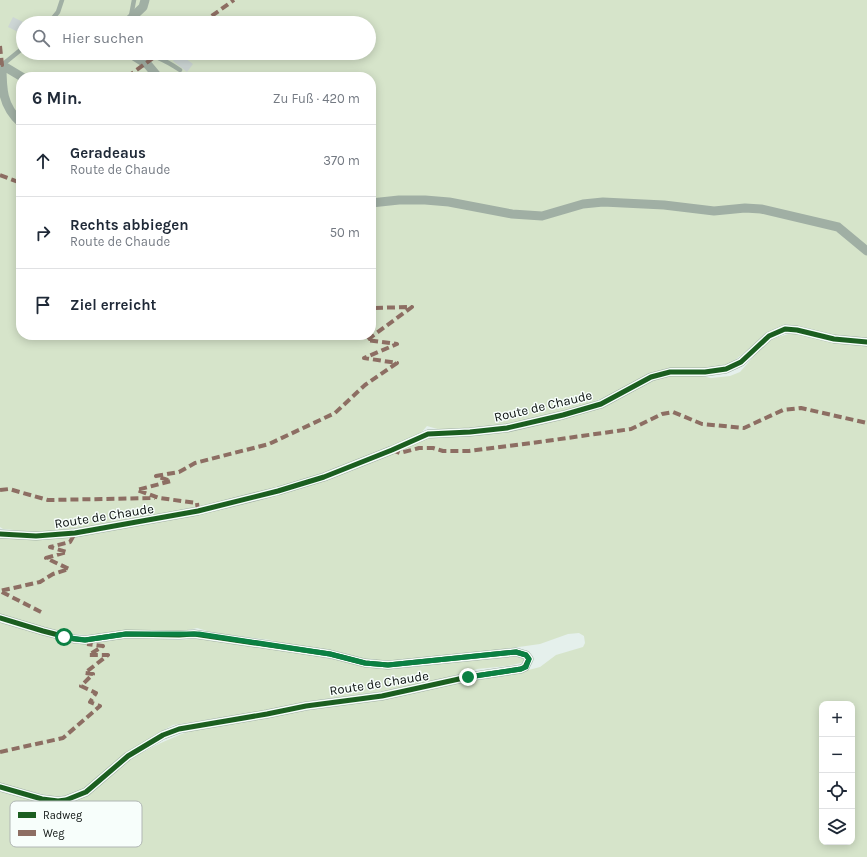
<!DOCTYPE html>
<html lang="de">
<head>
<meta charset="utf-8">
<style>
  :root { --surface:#fff; --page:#f6f6f7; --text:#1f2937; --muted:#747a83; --line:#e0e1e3 }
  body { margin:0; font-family:Karla,sans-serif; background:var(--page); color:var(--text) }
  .controls { position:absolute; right:12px; bottom:12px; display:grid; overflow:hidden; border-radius:8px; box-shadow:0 2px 10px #0003 }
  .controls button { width:36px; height:36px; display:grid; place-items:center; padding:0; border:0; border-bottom:1px solid var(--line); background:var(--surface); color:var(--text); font:20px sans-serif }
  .stop { position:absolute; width:12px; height:12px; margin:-9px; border:3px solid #0b8043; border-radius:50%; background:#fff }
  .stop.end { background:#0b8043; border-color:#fff; box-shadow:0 1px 4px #0008 }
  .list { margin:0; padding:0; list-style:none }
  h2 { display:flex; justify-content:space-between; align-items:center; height:52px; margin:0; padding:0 16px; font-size:17px }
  h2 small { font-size:13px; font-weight:400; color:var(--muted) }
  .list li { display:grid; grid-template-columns:26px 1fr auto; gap:12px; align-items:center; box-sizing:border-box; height:72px; padding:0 16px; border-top:1px solid var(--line) }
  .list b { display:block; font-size:15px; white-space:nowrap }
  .list p { margin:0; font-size:13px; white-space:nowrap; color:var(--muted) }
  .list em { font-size:13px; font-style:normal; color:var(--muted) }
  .icon { flex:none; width:22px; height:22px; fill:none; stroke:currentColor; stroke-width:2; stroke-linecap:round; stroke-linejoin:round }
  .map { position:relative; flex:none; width:867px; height:857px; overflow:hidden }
  .search { position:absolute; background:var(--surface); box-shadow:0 2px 10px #0003; left:16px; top:16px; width:360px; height:44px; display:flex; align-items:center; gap:10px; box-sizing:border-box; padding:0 14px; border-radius:22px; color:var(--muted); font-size:15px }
  .panel { position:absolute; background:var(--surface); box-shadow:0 2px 10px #0003; left:16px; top:72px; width:360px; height:268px; border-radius:16px }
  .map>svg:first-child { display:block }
  .green { fill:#d6e4ca; fill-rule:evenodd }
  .building { fill:#cdd6d5 }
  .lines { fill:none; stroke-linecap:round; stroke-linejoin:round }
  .lane { stroke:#a0afa4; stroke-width:4.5 }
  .street { stroke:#a0afa4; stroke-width:9 }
  .quiet { stroke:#8d6e63; stroke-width:4; stroke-dasharray:8 4; stroke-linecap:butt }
  .cycleway-casing { stroke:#f7fefb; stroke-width:8 }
  .cycleway { stroke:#1b5e20; stroke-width:5 }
  .route { stroke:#0b8043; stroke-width:5 }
  .labels { text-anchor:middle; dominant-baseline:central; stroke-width:3; stroke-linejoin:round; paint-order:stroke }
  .street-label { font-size:13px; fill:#090f0d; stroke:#f7fefb }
  .key { fill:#f7fefb; stroke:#b0b6b4; stroke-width:1 }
  .key-label { font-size:11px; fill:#090f0d }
</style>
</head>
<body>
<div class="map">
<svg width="867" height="857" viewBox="0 0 867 857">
  <rect width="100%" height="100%" fill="#e5f0ec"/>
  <path class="green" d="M 0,0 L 867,0 L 867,338 L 842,337 L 816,332 L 786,324 L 775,329 L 731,363 L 710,368 L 678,369 L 577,408 L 499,426 L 441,430 L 427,426 L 420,434 L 339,468 L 293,484 L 160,516 L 45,533 L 3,529 L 0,527 ZM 23,23 L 369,23 L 369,53 L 23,53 ZM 21,77 L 371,77 L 371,335 L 21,335 Z
    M 792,333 L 867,344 L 867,857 L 0,857 L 0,791 L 51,805 L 59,805 C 101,777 142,748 190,731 L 517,673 L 540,667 L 556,655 L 583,647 L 585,643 L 584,636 L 579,633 L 568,634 L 540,644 L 417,661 L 370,660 L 282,644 L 271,640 L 214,633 L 197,628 L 183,631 L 85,635 L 69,634 L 0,615 L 0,537 L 198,514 L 425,439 L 581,413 L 642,383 L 674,375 L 697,375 L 711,378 L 730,376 L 740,372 L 768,340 ZM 822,704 L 852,704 L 852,842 L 822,842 Z
    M 0,621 L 53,636 L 133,637 L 179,640 L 202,638 L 318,655 L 372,667 L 415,667 L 449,661 L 516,654 L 524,657 L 524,661 L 521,663 L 508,666 L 477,669 L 408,688 L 303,702 L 276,709 L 173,725 L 154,735 L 86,788 L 63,797 L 54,797 L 0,784 Z"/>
  <path class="building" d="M 13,17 L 23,22 L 18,32 L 8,27 Z
    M 179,54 L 193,64 L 187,72 L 173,61 Z"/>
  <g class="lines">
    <path class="lane" d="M 131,16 L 134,0
      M 49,23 L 58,12 L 62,0
      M 134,54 C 149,51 168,62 180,70
      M 2,65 L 23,48"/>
    <path class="street" d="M 126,23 L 143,7 L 145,0
      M 129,53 L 148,65 L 158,77
      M 21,123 C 2,106 2,88 2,65 L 22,77
      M 371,203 L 399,200 L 425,200 L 449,202 L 512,214 L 542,216 L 583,204 L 603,202 L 664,205 L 714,211 L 745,208 L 761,209 L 838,227 L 867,251
      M 0,534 L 36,536 L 75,533 L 198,511 L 278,491 L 324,477 L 392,450 L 428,434 L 470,432 L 507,428 L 563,415 L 601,404 L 651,377 L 670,372 L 705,372 L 726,369 L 741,362 L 769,336 L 785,329 L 797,330 L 834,339 L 867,342
      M 0,618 L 43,631 L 74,639 L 85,640 L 126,634 L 179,635 L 194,634 L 330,654 L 365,663 L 388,665 L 516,652 L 526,655 L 529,659 L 525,667 L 521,669 L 468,677 L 382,696 L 306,706 L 267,714 L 179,729 L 163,735 L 128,756 L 86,792 L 66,800 L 58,801 L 42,799 L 0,787"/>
    <path class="quiet" d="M 202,23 L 234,0
      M 0,46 L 2,65 L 0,65
      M 127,77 L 160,53
      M 0,175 L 21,183
      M 392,450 L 400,453 L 419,448 L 433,448 L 443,451 L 469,451 L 539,442 L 631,429 L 662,414 L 673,412 L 702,424 L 744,428 L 783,410 L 801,408 L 867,423
      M 0,490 L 9,489 L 48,500 L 155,498
      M 198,511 L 197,503 L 159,498 L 137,490 L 171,481 L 156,476 L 179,472 L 195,463 L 269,444 L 335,413 L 365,385 L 397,363 L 364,358 L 397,344 L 367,340 L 412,307 L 371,308
      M 41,612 L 0,591 L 40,582 L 53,574 L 69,569 L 46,558 L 67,552 L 50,547 L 70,542 L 75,533
      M 0,752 L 63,738 L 100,706 L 90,702 L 96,693 L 81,686 L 93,674 L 85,673 L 108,655 L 89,655 L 103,646 L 87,644"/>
    <g class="cycleway-casing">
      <path id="cycleway" d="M 0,534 L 36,536 L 75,533 L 198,511 L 278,491 L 324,477 L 392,450 L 428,434 L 470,432 L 507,428 L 563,415 L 601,404 L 651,377 L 670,372 L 705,372 L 726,369 L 741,362 L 769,336 L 785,329 L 797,330 L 834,339 L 867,342
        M 0,618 L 43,631 L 74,639 L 85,640 L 126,634 L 179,635 L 194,634 L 330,654 L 365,663 L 388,665 L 516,652 L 526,655 L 529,659 L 525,667 L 521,669 L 468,677 L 382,696 L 306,706 L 267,714 L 179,729 L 163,735 L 128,756 L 86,792 L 66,800 L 58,801 L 42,799 L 0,787"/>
    </g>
    <use href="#cycleway" class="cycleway"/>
  </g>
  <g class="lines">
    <path class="route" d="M 64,637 L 85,640 L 126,634 L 199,634 L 330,654 L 365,663 L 388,665 L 516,652 L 526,655 L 529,659 L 526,667 L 521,669 L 468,677"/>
  </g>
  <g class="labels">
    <g class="street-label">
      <text transform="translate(543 406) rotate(-13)">Route de Chaude</text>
      <text transform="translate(104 516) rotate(-9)">Route de Chaude</text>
      <text transform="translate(379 683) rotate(-9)">Route de Chaude</text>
    </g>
  </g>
  <rect x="10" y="801" width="132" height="46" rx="6" class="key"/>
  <rect x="18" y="812" width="18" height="6" fill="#1b5e20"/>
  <rect x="18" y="830" width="18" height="6" fill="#8d6e63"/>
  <g class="key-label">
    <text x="43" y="819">Radweg</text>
    <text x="43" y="837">Weg</text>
  </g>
</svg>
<div class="controls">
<button>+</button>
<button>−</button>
<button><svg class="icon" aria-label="locate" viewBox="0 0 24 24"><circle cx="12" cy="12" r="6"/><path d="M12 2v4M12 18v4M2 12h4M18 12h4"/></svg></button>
<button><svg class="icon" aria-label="layers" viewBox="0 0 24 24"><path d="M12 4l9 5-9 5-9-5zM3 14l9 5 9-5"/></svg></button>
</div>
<div class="stop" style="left:64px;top:637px"></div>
<div class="stop end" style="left:468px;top:677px"></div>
<div class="search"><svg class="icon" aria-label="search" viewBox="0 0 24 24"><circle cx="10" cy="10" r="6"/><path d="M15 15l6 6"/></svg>Hier suchen</div>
<section class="panel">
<h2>6 Min.<small>Zu Fuß · 420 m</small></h2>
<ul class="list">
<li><svg class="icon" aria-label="ahead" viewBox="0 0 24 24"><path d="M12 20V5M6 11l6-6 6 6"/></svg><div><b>Geradeaus</b><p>Route de Chaude</p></div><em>370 m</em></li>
<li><svg class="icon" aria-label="right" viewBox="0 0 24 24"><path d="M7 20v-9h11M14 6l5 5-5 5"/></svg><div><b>Rechts abbiegen</b><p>Route de Chaude</p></div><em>50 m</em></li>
<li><svg class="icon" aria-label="arrive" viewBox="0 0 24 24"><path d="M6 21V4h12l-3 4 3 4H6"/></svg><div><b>Ziel erreicht</b></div></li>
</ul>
</section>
</div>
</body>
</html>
